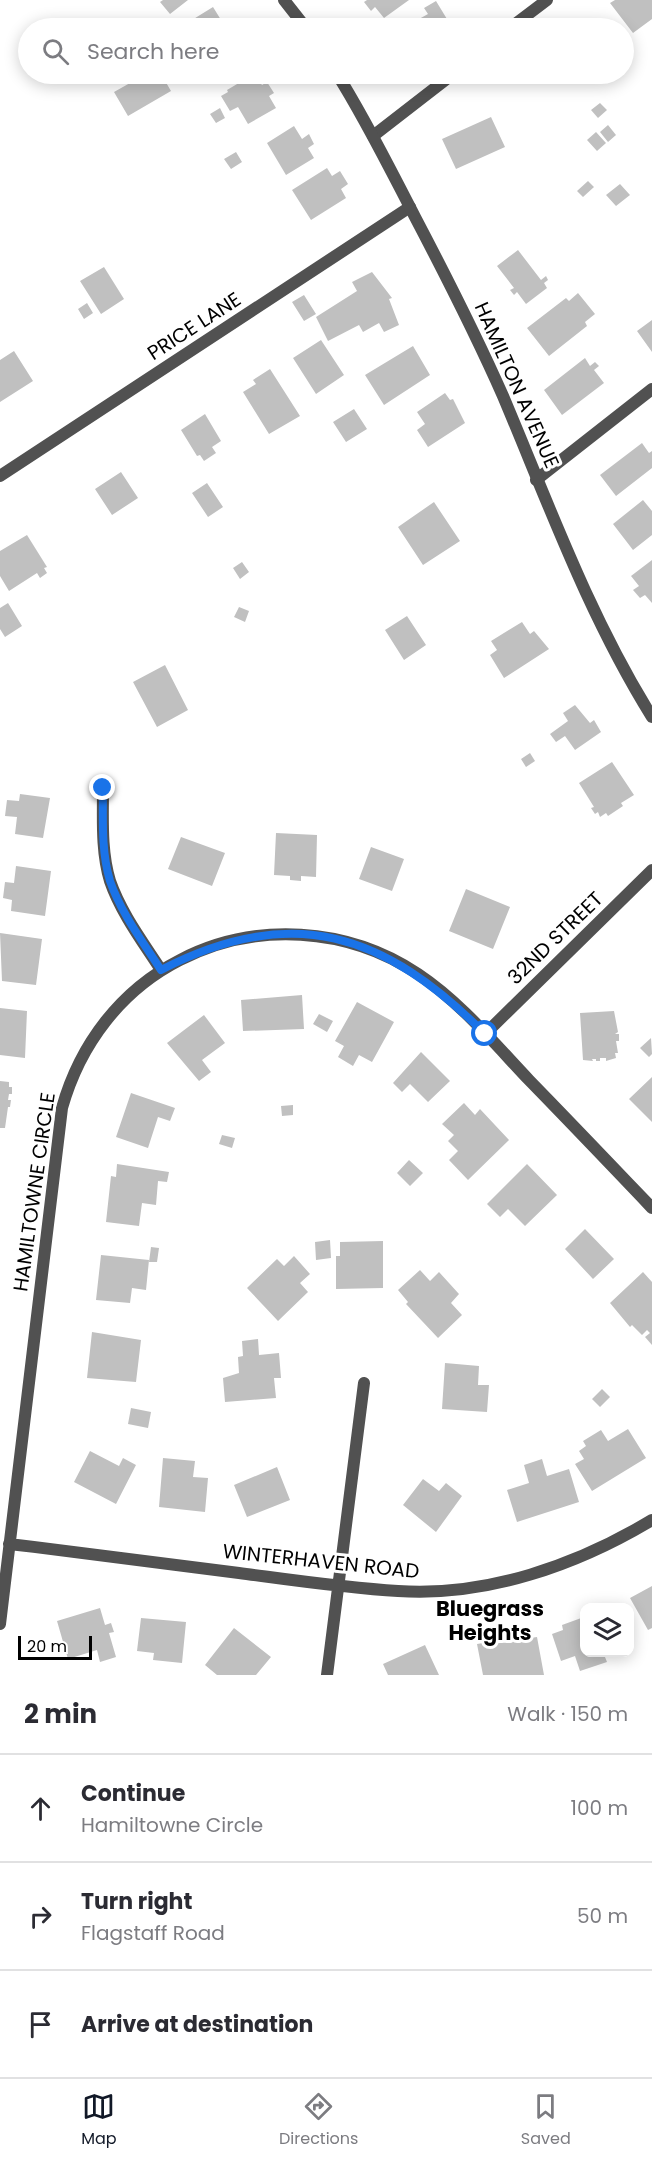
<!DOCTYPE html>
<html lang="en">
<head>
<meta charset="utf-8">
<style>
  :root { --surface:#fff; --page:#f2f2f3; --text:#2b2b33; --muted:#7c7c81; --line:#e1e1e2; --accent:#111827 }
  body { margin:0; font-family:Poppins,sans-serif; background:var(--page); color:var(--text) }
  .controls { position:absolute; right:18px; bottom:18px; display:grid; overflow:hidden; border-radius:12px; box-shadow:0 3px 15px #0003 }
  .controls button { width:54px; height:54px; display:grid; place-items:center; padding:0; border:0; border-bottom:2px solid var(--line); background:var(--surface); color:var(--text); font:30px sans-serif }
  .scale { position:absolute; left:18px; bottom:15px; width:74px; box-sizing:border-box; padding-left:6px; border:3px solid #000; border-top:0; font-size:16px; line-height:21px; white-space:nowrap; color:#000; -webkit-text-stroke:4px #fff; paint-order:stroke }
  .stop { position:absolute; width:18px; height:18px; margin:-14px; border:4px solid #1a73e8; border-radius:50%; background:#fff }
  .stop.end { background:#1a73e8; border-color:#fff; box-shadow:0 2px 6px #0008 }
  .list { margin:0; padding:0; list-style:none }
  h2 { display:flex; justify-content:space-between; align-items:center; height:78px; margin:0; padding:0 24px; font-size:26px }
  h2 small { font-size:20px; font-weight:400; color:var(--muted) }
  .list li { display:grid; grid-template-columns:39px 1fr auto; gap:18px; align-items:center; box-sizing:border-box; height:108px; padding:0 24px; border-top:2px solid var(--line) }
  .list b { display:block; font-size:22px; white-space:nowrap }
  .list p { margin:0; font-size:20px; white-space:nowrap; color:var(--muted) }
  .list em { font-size:20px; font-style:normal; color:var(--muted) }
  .icon { flex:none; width:33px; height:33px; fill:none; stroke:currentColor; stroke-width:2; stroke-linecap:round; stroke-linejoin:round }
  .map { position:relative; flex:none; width:652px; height:1675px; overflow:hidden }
  .search { position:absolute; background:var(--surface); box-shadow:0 3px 15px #0003; left:18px; right:18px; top:18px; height:66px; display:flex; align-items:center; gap:15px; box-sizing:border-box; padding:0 21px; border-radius:33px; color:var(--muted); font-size:22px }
  .sheet { height:402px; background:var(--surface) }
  nav { display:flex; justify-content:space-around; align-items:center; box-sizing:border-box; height:84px; border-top:2px solid var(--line); background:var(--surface); font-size:16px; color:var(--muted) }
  nav a { display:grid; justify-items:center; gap:3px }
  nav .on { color:var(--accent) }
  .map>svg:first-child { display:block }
  .building { fill:#c0c0c0 }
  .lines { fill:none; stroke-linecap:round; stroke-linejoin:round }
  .minor { stroke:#515151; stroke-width:12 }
  .tertiary { stroke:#515151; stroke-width:12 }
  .route { stroke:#1a73e8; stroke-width:8 }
  .labels { text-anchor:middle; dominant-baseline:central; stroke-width:6; stroke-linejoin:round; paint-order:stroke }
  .street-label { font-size:20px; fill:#000; stroke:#fff }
  .neighbourhood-label { font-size:21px; font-weight:bold; fill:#000; stroke:#fff }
</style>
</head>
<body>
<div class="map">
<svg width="652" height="1675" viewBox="0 0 652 1675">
  <rect width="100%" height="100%" fill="#fff"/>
  <path class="building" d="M 163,0 L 188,0 L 170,14 L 160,2 Z
    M 367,0 L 409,0 L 384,18 L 375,7 L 371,11 L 364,2 Z
    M 615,0 L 652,0 L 652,19 L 633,33 L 610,3 Z
    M 436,1 L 450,24 L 456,20 L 461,28 L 403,28 L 428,14 L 424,8 Z
    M 213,7 L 226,28 L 179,28 Z
    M 146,74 L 161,74 L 171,91 L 128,116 L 114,92 Z
    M 254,74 L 262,85 L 267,82 L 274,93 L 269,96 L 276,108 L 248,124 L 238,107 L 230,111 L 221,96 L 228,92 L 227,90 Z
    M 600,103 L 607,110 L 598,118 L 591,110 Z
    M 220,108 L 225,118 L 216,123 L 210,114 Z
    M 491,117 L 505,147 L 456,169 L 442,139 Z
    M 608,125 L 616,135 L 608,142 L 600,132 Z
    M 294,126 L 302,139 L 309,134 L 314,144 L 308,148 L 314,158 L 286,175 L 267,143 Z
    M 596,132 L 606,143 L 597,151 L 587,140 Z
    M 236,152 L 242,162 L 231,169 L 224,159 Z
    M 327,168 L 332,176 L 340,171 L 348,184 L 341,189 L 346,198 L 311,220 L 292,190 Z
    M 588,181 L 594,187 L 583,197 L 577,191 Z
    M 620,184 L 630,195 L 616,206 L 606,195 Z
    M 518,250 L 541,280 L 546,276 L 548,280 L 544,283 L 547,288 L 526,304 L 517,292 L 514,295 L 510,290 L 514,288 L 497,266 Z
    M 104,267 L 124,299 L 101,314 L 80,281 Z
    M 372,272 L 392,298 L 389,299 L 399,325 L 384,332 L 379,323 L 363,332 L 359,325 L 328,341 L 316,317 L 357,291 L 352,282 Z
    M 578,293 L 595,314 L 585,322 L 587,326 L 549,356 L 527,328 L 566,298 L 569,301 Z
    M 304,295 L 316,314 L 304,321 L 292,302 Z
    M 87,303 L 93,313 L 84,319 L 78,309 Z
    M 652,320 L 652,352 L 637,331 Z
    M 321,340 L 344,375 L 316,394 L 293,358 Z
    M 413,346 L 430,375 L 384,405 L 365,375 Z
    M 14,351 L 33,381 L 0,402 L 0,360 Z
    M 585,358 L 590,366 L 595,362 L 599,366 L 594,370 L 604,383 L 562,415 L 544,390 Z
    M 270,369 L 300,416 L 269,434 L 243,392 L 256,384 L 253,380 Z
    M 445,393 L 450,400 L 453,399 L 465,423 L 428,447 L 417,430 L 425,424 L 417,412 Z
    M 354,409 L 367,429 L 346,442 L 333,422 Z
    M 205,414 L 221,441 L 212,447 L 216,453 L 204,461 L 200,455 L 197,456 L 181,430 Z
    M 642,443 L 649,453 L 652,451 L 652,468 L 616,496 L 600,475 Z
    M 121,472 L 138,498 L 112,515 L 95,489 Z
    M 207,483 L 223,507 L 208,517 L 192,493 Z
    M 643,500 L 652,511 L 652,535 L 633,550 L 613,524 Z
    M 434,502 L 460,541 L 423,565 L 398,527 Z
    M 27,535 L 47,567 L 44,568 L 47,573 L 40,578 L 37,573 L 9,591 L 0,576 L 0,551 Z
    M 652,560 L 652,603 L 645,595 L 640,598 L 633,590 L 639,586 L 631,576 Z
    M 242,562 L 249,572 L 240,579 L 233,568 Z
    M 8,603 L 22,626 L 5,637 L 0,629 L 0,608 Z
    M 239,607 L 249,611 L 245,622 L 234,617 Z
    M 407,616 L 426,645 L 404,660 L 385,630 Z
    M 522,622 L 530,634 L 534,631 L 549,649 L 504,678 L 490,655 L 497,650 L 491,641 Z
    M 165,665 L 188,710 L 157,727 L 133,682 Z
    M 575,705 L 590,723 L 594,720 L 601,732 L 575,750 L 565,736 L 556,742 L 550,734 L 568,721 L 563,713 Z
    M 530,753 L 535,761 L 526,767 L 521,759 Z
    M 612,762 L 634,795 L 621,803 L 623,806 L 608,816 L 606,813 L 600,817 L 598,812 L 595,814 L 591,808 L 594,807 L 579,783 Z
    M 20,794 L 50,798 L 43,838 L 15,834 L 17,817 L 5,816 L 7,800 L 19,801 Z
    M 276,833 L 317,835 L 316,877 L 301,876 L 301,881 L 290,880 L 290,876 L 274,875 Z
    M 181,837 L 225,853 L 212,886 L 168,869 Z
    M 371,847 L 404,859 L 392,891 L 359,879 Z
    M 16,866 L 51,871 L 45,916 L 11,911 L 12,900 L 3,898 L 5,882 L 14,883 Z
    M 466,889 L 510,907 L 493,949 L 449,931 Z
    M 0,933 L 42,939 L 36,985 L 2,981 Z
    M 302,995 L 304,1029 L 243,1031 L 241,1000 Z
    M 357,1002 L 394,1022 L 372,1062 L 359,1055 L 353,1066 L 338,1057 L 344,1046 L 335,1041 Z
    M 0,1008 L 27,1011 L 25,1058 L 0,1055 Z
    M 614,1011 L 618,1032 L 615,1034 L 619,1034 L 619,1041 L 616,1041 L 618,1053 L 615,1053 L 616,1058 L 606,1061 L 606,1058 L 600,1058 L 600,1061 L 596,1061 L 596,1059 L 592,1059 L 593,1061 L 583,1060 L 580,1013 Z
    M 319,1014 L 333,1021 L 327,1032 L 313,1024 Z
    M 204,1015 L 225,1043 L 202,1060 L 211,1072 L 199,1081 L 167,1043 Z
    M 651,1038 L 652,1054 L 649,1057 L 640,1048 Z
    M 421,1052 L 450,1081 L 428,1102 L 410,1084 L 402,1092 L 393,1083 Z
    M 652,1077 L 652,1122 L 629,1099 Z
    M 0,1081 L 9,1082 L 9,1087 L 12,1087 L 12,1094 L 9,1094 L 8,1100 L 11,1100 L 10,1107 L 8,1107 L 5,1128 L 0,1128 Z
    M 131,1093 L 175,1108 L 170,1121 L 158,1117 L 148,1148 L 116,1137 Z
    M 464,1103 L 475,1115 L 480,1109 L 509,1140 L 468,1180 L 449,1160 L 458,1151 L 448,1141 L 454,1135 L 442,1124 Z
    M 293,1105 L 293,1115 L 282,1116 L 281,1106 Z
    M 222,1135 L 235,1138 L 232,1148 L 219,1144 Z
    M 409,1160 L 423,1173 L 410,1186 L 397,1173 Z
    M 117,1164 L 169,1172 L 167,1182 L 158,1181 L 156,1205 L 142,1203 L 139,1226 L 106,1222 L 111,1176 L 116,1177 Z
    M 527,1164 L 557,1195 L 525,1226 L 508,1209 L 500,1217 L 487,1204 Z
    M 585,1229 L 614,1259 L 593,1279 L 565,1249 Z
    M 330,1240 L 331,1258 L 316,1260 L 315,1242 Z
    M 383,1241 L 383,1288 L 336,1289 L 336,1256 L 340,1256 L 340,1242 Z
    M 151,1247 L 159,1248 L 157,1262 L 149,1262 Z
    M 101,1255 L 149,1260 L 146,1290 L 132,1288 L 130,1303 L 96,1300 Z
    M 294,1256 L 310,1274 L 300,1283 L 308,1292 L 278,1321 L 247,1288 L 277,1259 L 284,1266 Z
    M 420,1270 L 430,1281 L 439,1272 L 459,1294 L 451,1303 L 462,1315 L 438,1338 L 406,1304 L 408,1302 L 398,1290 Z
    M 643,1272 L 652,1282 L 652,1345 L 645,1337 L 650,1333 L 647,1330 L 642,1335 L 632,1325 L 630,1327 L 610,1303 Z
    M 92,1332 L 141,1340 L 136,1382 L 87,1378 Z
    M 258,1339 L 259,1355 L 279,1353 L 281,1378 L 274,1378 L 276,1398 L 225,1402 L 223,1378 L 239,1373 L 238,1357 L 243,1356 L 242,1341 Z
    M 445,1363 L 479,1366 L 478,1385 L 489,1385 L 487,1412 L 442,1409 Z
    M 602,1389 L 610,1397 L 600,1407 L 592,1399 Z
    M 131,1408 L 151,1412 L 148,1428 L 128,1424 Z
    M 628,1429 L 646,1458 L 592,1491 L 575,1464 L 584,1459 L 579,1451 L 586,1446 L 583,1441 L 601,1430 L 608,1441 Z
    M 90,1451 L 119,1466 L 123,1458 L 136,1465 L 116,1504 L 74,1482 Z
    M 163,1458 L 195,1461 L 193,1477 L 208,1478 L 205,1512 L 159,1507 Z
    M 542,1459 L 547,1476 L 569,1469 L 579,1502 L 517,1522 L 507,1490 L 529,1483 L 524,1465 Z
    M 277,1467 L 290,1500 L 247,1517 L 234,1485 Z
    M 423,1479 L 439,1491 L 446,1483 L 462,1496 L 436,1532 L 403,1505 Z
    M 652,1586 L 652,1628 L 648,1630 L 630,1598 Z
    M 100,1608 L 105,1625 L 111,1623 L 114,1632 L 109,1633 L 116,1657 L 100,1662 L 97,1650 L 68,1659 L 57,1621 Z
    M 584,1617 L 584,1652 L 603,1652 L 607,1662 L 580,1671 L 575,1656 L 561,1661 L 552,1634 L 563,1630 L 562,1625 Z
    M 141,1618 L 186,1622 L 182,1663 L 153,1660 L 154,1653 L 137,1651 Z
    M 234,1628 L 271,1657 L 256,1675 L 217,1675 L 205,1665 Z
    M 524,1636 L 524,1639 L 537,1637 L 544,1675 L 483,1675 L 477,1644 Z
    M 425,1645 L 439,1675 L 388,1675 L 383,1664 Z"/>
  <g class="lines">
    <path class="minor" d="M 510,28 L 547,0
      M 373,136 L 453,74
      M 0,476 L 410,207
      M 536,480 L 652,389
      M 103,788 C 103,819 101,851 110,881 C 121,913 143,942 161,970
      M 485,1034 L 652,870
      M 9,1544 C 86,1553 163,1563 239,1573 C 292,1580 345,1588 398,1591 C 487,1597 577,1565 652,1520
      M 0,1624 L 62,1108 C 80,1044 121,990 180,960 C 255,921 348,927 418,974 C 460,1002 494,1043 529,1080 C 570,1122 611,1165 652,1208
      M 327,1675 L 364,1383"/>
    <path class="tertiary" d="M 284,0 L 306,28
      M 337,74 C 366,120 390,169 415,217 C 446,276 476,335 503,396 C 549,505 589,616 652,717"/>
  </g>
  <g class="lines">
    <path class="route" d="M 103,788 C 103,819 101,851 110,881 C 121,913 143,942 161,970 C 292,902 385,933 485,1034"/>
  </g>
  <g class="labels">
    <g class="street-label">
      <text transform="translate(194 326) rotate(-33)">PRICE LANE</text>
      <text transform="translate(517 385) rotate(66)">HAMILTON AVENUE</text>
      <text transform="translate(555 938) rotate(-44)">32ND STREET</text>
      <text transform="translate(34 1192) rotate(-82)">HAMILTOWNE CIRCLE</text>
      <text transform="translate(321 1561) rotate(6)">WINTERHAVEN ROAD</text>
    </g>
    <g class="neighbourhood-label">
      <text x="490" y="1608">Bluegrass<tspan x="490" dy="24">Heights</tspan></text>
    </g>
  </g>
</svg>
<div class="controls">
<button><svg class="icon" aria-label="layers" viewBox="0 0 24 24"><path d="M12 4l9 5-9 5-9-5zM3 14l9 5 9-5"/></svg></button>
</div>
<div class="scale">20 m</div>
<div class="stop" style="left:485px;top:1034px"></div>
<div class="stop end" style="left:103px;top:788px"></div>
<div class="search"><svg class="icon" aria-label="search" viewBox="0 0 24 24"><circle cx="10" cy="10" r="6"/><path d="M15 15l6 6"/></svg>Search here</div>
</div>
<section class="sheet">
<h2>2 min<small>Walk · 150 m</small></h2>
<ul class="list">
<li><svg class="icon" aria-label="ahead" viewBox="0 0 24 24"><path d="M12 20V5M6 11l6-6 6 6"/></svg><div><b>Continue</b><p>Hamiltowne Circle</p></div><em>100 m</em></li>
<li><svg class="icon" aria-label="right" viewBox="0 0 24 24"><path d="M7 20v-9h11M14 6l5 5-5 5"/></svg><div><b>Turn right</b><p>Flagstaff Road</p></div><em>50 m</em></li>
<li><svg class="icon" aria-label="arrive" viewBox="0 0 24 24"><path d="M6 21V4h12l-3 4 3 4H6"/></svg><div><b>Arrive at destination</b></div></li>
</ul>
</section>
<nav>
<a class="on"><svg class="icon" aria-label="map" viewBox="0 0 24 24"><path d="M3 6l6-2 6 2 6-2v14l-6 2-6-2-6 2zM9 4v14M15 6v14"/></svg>Map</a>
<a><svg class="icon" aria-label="directions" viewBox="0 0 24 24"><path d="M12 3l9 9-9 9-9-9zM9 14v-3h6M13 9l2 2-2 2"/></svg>Directions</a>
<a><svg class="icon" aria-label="saved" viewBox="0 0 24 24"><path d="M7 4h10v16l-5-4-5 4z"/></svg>Saved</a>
</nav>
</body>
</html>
